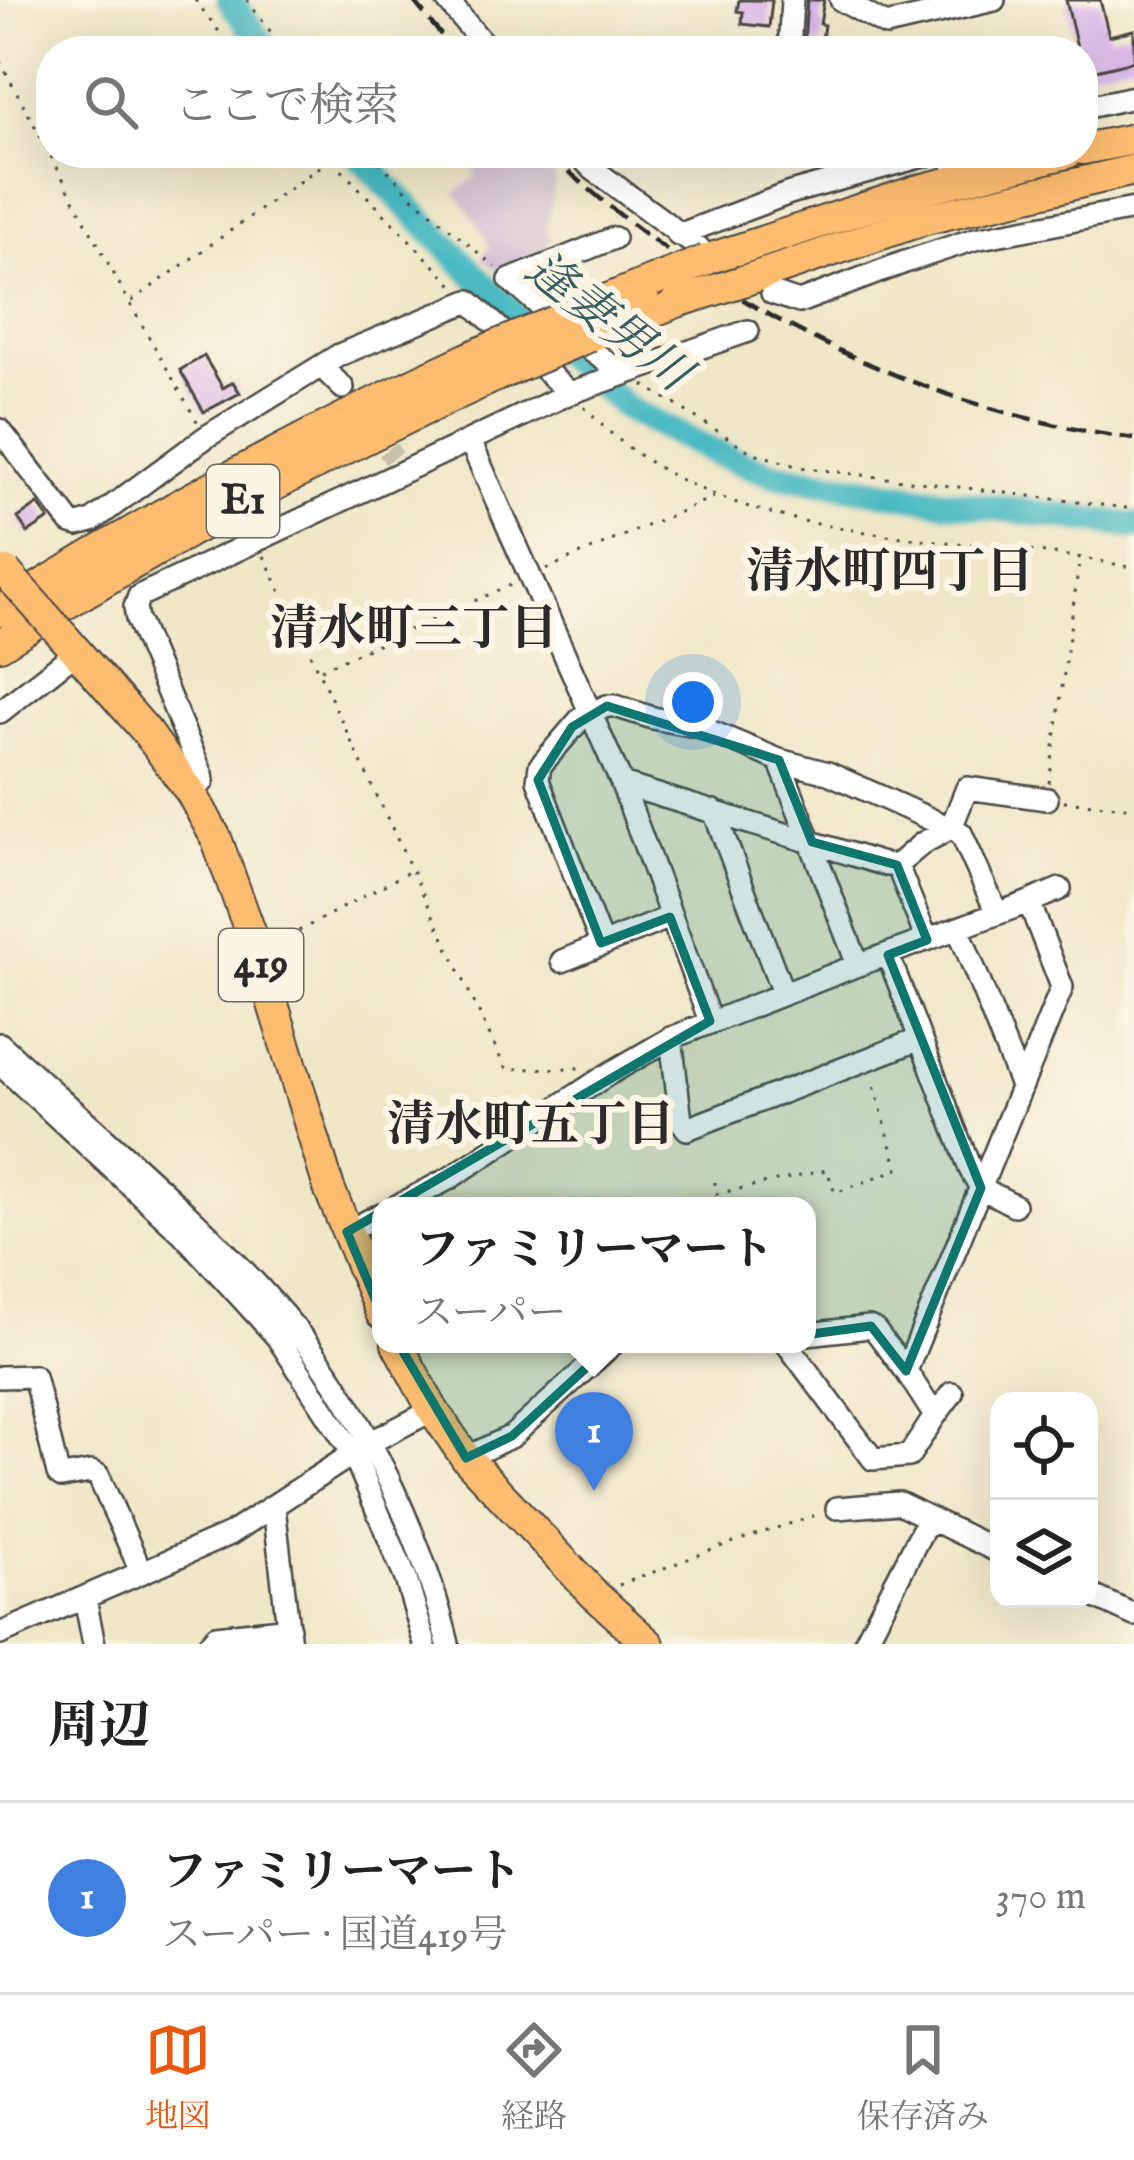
<!DOCTYPE html>
<html lang="ja">
<head>
<meta charset="utf-8">
<style>
  :root { --surface:#fff; --page:#f6f6f6; --text:#222; --muted:#767676; --line:#e0e0e0; --accent:#ea580c }
  body { margin:0; font-family:"IM FELL English","Noto Serif JP",serif; background:var(--page); color:var(--text) }
  .controls { position:absolute; right:36px; bottom:36px; display:grid; overflow:hidden; border-radius:24px; box-shadow:0 12px 48px #0002 }
  .controls button { width:108px; height:108px; display:grid; place-items:center; padding:0; border:0; border-bottom:3px solid var(--line); background:var(--surface); color:var(--text); font:60px sans-serif }
  .you { position:absolute; left:693px; top:702px; width:42px; height:42px; margin:-30px; border:9px solid #fff; border-radius:50%; background:#1a73e8; box-shadow:0 0 0 18px #1a73e833 }
  .badge { display:grid; place-items:center; width:78px; height:78px; border-radius:50%; background:var(--accent); color:#fff; font-size:39px; font-weight:700 }
  .pin { position:absolute; translate:-50% -99px; filter:drop-shadow(0 3px 6px #0008) }
  .pin::after { content:''; position:absolute; top:63px; width:42px; height:36px; background:inherit; clip-path:polygon(0 0,100% 0,50% 100%) }
  .popup { position:absolute; left:372px; top:1197px; width:444px; height:156px; box-sizing:border-box; display:grid; place-content:center; border-radius:24px; background:var(--surface); filter:drop-shadow(0 3px 9px #0005); font-size:39px; white-space:nowrap; color:var(--muted) }
  .popup b { font-size:45px; color:var(--text) }
  .popup::after { content:''; position:absolute; left:50%; top:100%; margin-left:-24px; border:24px solid transparent; border-top-color:var(--surface) }
  .list { margin:0; padding:0; list-style:none }
  h2 { display:flex; justify-content:space-between; align-items:center; height:156px; margin:0; padding:0 48px; font-size:51px }
  h2 small { font-size:39px; font-weight:400; color:var(--muted) }
  .list li { display:grid; grid-template-columns:78px 1fr auto; gap:36px; align-items:center; box-sizing:border-box; height:192px; padding:0 48px; border-top:3px solid var(--line) }
  .list b { display:block; font-size:45px; white-space:nowrap }
  .list p { margin:0; font-size:39px; white-space:nowrap; color:var(--muted) }
  .list em { font-size:39px; font-style:normal; color:var(--muted) }
  .icon { flex:none; width:66px; height:66px; fill:none; stroke:currentColor; stroke-width:2; stroke-linecap:round; stroke-linejoin:round }
  .map { position:relative; flex:none; width:1134px; height:1644px; overflow:hidden }
  .search { position:absolute; background:var(--surface); box-shadow:0 12px 48px #0002; left:36px; right:36px; top:36px; height:132px; display:flex; align-items:center; gap:30px; box-sizing:border-box; padding:0 42px; border-radius:48px; color:var(--muted); font-size:45px }
  .sheet { height:348px; background:var(--surface) }
  nav { display:flex; justify-content:space-around; align-items:center; box-sizing:border-box; height:168px; border-top:3px solid var(--line); background:var(--surface); font-size:33px; color:var(--muted) }
  nav a { display:grid; justify-items:center; gap:6px }
  nav .on { color:var(--accent) }
  .map>svg:first-child { display:block }
  .industrial { fill:#cebed1 }
  .lines { fill:none; stroke-linecap:round; stroke-linejoin:round }
  .river { stroke:#4ab9c2; stroke-width:27 }
  .building { fill:#d4aee9 }
  .minor-tunnel { stroke:#c7c1a9; stroke-width:21; stroke-dasharray:21 10; stroke-linecap:butt }
  .minor-casing { stroke:#484743; stroke-width:26 }
  .highway-casing { stroke:#484743; stroke-width:34 }
  .path { stroke:#484743; stroke-width:3; stroke-dasharray:3 9; stroke-linecap:butt }
  .minor { stroke:#fff; stroke-width:21 }
  .highway { stroke:#fdbc70; stroke-width:30 }
  .rail { stroke:#2b2b2b; stroke-width:4.5; stroke-dasharray:18 9; stroke-linecap:butt }
  .highway-bridge-casing { stroke:#484743; stroke-width:34; stroke-linecap:butt }
  .highway-bridge { stroke:#fdbc70; stroke-width:30 }
  .marked { fill:#0f766e; fill-opacity:0.2; stroke:#0f766e; stroke-width:9; stroke-linejoin:round }
  .labels { text-anchor:middle; dominant-baseline:central; stroke-width:12; stroke-linejoin:round; paint-order:stroke }
  .shield { fill:#fcf5e5; stroke:#6a6863; stroke-width:3 }
  .shield-label { font-size:42px; font-weight:bold; fill:#2b2b2b }
  .water-label { font-size:48px; font-style:italic; fill:#365d60; stroke:#fcf5e5 }
  .neighbourhood-label { font-size:48px; font-weight:bold; fill:#2b2b2b; stroke:#fcf5e5 }
</style>
</head>
<body>
<div class="map">
<svg width="1134" height="1644" viewBox="0 0 1134 1644">
  <rect width="100%" height="100%" fill="#fcf5e5"/>
  <filter id="ink" filterUnits="userSpaceOnUse"><feTurbulence type="fractalNoise" baseFrequency=".00833" numOctaves="2"/><feDisplacementMap in="SourceGraphic" scale="24" xChannelSelector="R" yChannelSelector="G"/><feConvolveMatrix kernelMatrix="1 2 1 2 8 2 1 2 1" color-interpolation-filters="sRGB"/></filter>
  <filter id="wash" filterUnits="userSpaceOnUse"><feTurbulence type="fractalNoise" baseFrequency=".004" numOctaves="4" result="noise"/><feDisplacementMap in="SourceGraphic" scale="48" xChannelSelector="R" yChannelSelector="G"/><feGaussianBlur stdDeviation="2.7" result="paint"/><feColorMatrix in="noise" values="0 0 0 0 0 0 0 0 0 0 0 0 0 0 0 0 0 1.4 0 .05"/><feComposite in="paint" operator="in"/></filter>
  <g filter="url(#wash)">
    <rect width="100%" height="100%" fill="#eee7c8"/>
    <path class="industrial" d="M 470,153 L 528,153 L 553,176 L 556,182 L 546,225 L 550,239 L 542,256 L 496,271 L 481,257 L 490,247 L 477,222 L 455,193 L 476,177 Z"/>
    <g class="lines">
      <path class="river" d="M 230,0 L 268,51
        M 356,153 L 493,294 L 629,410 L 713,452 L 772,474 L 936,500 L 1134,526"/>
    </g>
    <g id="blocks">
      <path class="building" d="M 739,0 L 772,0 L 769,27 L 742,24 L 743,12 L 737,11 Z
        M 807,0 L 824,0 L 820,24 L 824,25 L 821,46 L 804,44 Z
        M 1066,0 L 1100,0 L 1109,36 L 1134,30 L 1134,61 L 1083,73 L 1083,51 L 1078,51 Z
        M 204,356 L 223,388 L 233,382 L 240,393 L 204,412 L 180,370 Z
        M 38,504 L 49,519 L 28,533 L 18,518 Z"/>
    </g>
  </g>
  <g filter="url(#ink)">
    <use href="#blocks" fill-opacity="0" stroke="#484743" stroke-width="3"/>
    <g class="lines">
      <path class="minor-tunnel" d="M 370,424 L 394,458"/>
      <g class="minor-casing">
        <path id="minor" d="M 447,0 L 489,51
          M 841,0 L 886,25 L 994,0
          M 789,51 L 792,0
          M 1083,108 L 1134,97
          M 577,153 L 593,169 L 699,248
          M 951,153 L 953,163
          M 678,235 L 790,193 L 934,153
          M 614,238 L 510,280 L 593,352 L 624,374
          M 772,293 L 799,302 L 905,262 L 975,239 L 1134,209
          M 322,367 L 343,388
          M 0,430 L 71,523 L 78,525 L 92,521 L 206,437 L 339,355 L 469,301 L 570,393
          M 470,441 L 622,784 L 710,1021
          M 0,712 L 76,652
          M 779,760 L 858,965
          M 622,784 L 886,865 L 897,865 L 923,843 L 951,828 L 967,788 L 1047,799
          M 192,794 L 203,781 L 202,775 L 137,619 L 135,607 L 139,596 L 570,393 L 748,331
          M 714,811 L 783,993
          M 897,865 L 927,940
          M 1029,902 L 1060,889
          M 958,928 L 1021,1086
          M 601,943 L 538,780 L 540,766 L 582,717 L 607,706 L 615,706 L 653,718 L 700,727 L 779,760 L 828,773 L 961,833 L 997,913
          M 888,955 L 971,1171 L 981,1188 L 1014,1205
          M 562,961 L 670,917
          M 671,1038 L 681,1121 L 687,1129 L 920,1039
          M 0,1044 C 101,1137 210,1225 297,1331 C 364,1412 424,1542 448,1644
          M 0,1064 L 182,1233 L 277,1337 L 354,1455 L 406,1579 L 425,1644
          M 397,1206 L 450,1178 L 607,1075 L 671,1038 L 858,965 L 1029,902 L 1062,987 L 906,1371
          M 347,1232 L 381,1214
          M 787,1344 L 873,1459 L 909,1456 L 935,1416 L 906,1371 L 875,1330 L 869,1327 L 807,1334
          M 0,1377 L 34,1376 L 58,1474 L 62,1477 L 91,1472 L 98,1475 L 141,1571
          M 935,1416 L 952,1393
          M 466,1458 L 512,1436 L 613,1344
          M 274,1507 L 290,1644
          M 837,1508 L 899,1503 L 999,1552
          M 1089,1594 L 1134,1615
          M 85,1599 L 94,1644
          M 0,1634 L 230,1534 L 371,1442 L 433,1410
          M 209,1644 L 216,1636 L 289,1628
          M 864,1644 L 924,1527 L 937,1522"/>
      </g>
      <g class="highway-casing">
        <path id="highway" d="M 1083,149 L 1134,139
          M 706,260 L 919,190 L 1067,153
          M 743,281 L 926,219 L 1134,170
          M 574,313 L 652,281
          M 590,336 L 677,302
          M 0,611 C 155,514 315,428 481,352
          M 63,636 L 146,731 L 192,794 L 216,838 L 255,945 L 329,1188 L 381,1313
          M 0,645 C 161,542 322,456 496,376
          M 397,1344 L 433,1410 L 466,1458 L 595,1595 L 649,1644"/>
      </g>
      <path class="path" d="M 195,0 L 234,51
        M 247,0 L 285,51
        M 0,61 L 129,302 L 198,423
        M 325,153 L 455,287
        M 371,153 L 415,199 L 495,267
        M 132,301 L 331,159
        M 644,385 L 751,452 L 799,467 L 1134,509
        M 584,407 C 721,557 952,527 1134,568
        M 264,556 L 504,1066 L 509,1069 L 583,1068
        M 546,569 L 714,497
        M 321,669 L 515,583
        M 1049,783 L 1080,556
        M 1064,801 L 1134,808
        M 276,939 L 297,932 L 412,870
        M 715,1182 L 716,1194 L 827,1170 L 835,1193 L 898,1169 L 872,1078
        M 619,1585 L 728,1544 L 819,1514"/>
      <use href="#minor" class="minor"/>
      <use href="#highway" class="highway"/>
      <path class="rail" d="M 413,0 L 454,51
        M 549,153 C 707,303 917,409 1134,439"/>
      <g class="highway-bridge-casing">
        <path id="highway-bridge" d="M 652,281 L 706,260
          M 677,302 L 743,281
          M 481,352 L 574,313
          M 496,376 L 590,336
          M 6,572 L 63,636"/>
      </g>
      <use href="#highway-bridge" class="highway-bridge"/>
    </g>
  </g>
  <path class="marked" d="M 607,706 L 779,760 L 812,842 L 897,865 L 927,940 L 888,955 L 981,1188 L 906,1371 L 871,1326 L 782,1338 L 758,1307 L 647,1312 L 512,1436 L 466,1458 L 383,1318 L 347,1232 L 710,1021 L 670,917 L 601,943 L 538,780 L 572,727 Z"/>
  <g class="labels">
    <g class="shield">
      <rect x="207" y="465" width="72" height="72" rx="9"/>
      <rect x="219" y="929" width="84" height="72" rx="9"/>
    </g>
    <g class="shield-label">
      <text x="243" y="501">E1</text>
      <text x="261" y="965">419</text>
    </g>
    <g class="water-label">
      <text transform="translate(607 323) rotate(38)">逢妻男川</text>
    </g>
    <g class="neighbourhood-label">
      <text x="890" y="574">清水町四丁目</text>
      <text x="414" y="631">清水町三丁目</text>
      <text x="531" y="1127">清水町五丁目</text>
    </g>
  </g>
</svg>
<div class="controls">
<button><svg class="icon" aria-label="locate" viewBox="0 0 24 24"><circle cx="12" cy="12" r="6"/><path d="M12 2v4M12 18v4M2 12h4M18 12h4"/></svg></button>
<button><svg class="icon" aria-label="layers" viewBox="0 0 24 24"><path d="M12 4l9 5-9 5-9-5zM3 14l9 5 9-5"/></svg></button>
</div>
<div class="you"></div>
<div class="pin badge" style="left:594px;top:1491px;background:#3f7fe0">1</div>
<div class="popup"><b>ファミリーマート</b>スーパー</div>
<div class="search"><svg class="icon" aria-label="search" viewBox="0 0 24 24"><circle cx="10" cy="10" r="6"/><path d="M15 15l6 6"/></svg>ここで検索</div>
</div>
<section class="sheet">
<h2>周辺<small></small></h2>
<ul class="list">
<li><span class="badge" style="background:#3f7fe0">1</span><div><b>ファミリーマート</b><p>スーパー · 国道419号</p></div><em>370 m</em></li>
</ul>
</section>
<nav>
<a class="on"><svg class="icon" aria-label="map" viewBox="0 0 24 24"><path d="M3 6l6-2 6 2 6-2v14l-6 2-6-2-6 2zM9 4v14M15 6v14"/></svg>地図</a>
<a><svg class="icon" aria-label="directions" viewBox="0 0 24 24"><path d="M12 3l9 9-9 9-9-9zM9 14v-3h6M13 9l2 2-2 2"/></svg>経路</a>
<a><svg class="icon" aria-label="saved" viewBox="0 0 24 24"><path d="M7 4h10v16l-5-4-5 4z"/></svg>保存済み</a>
</nav>
</body>
</html>
